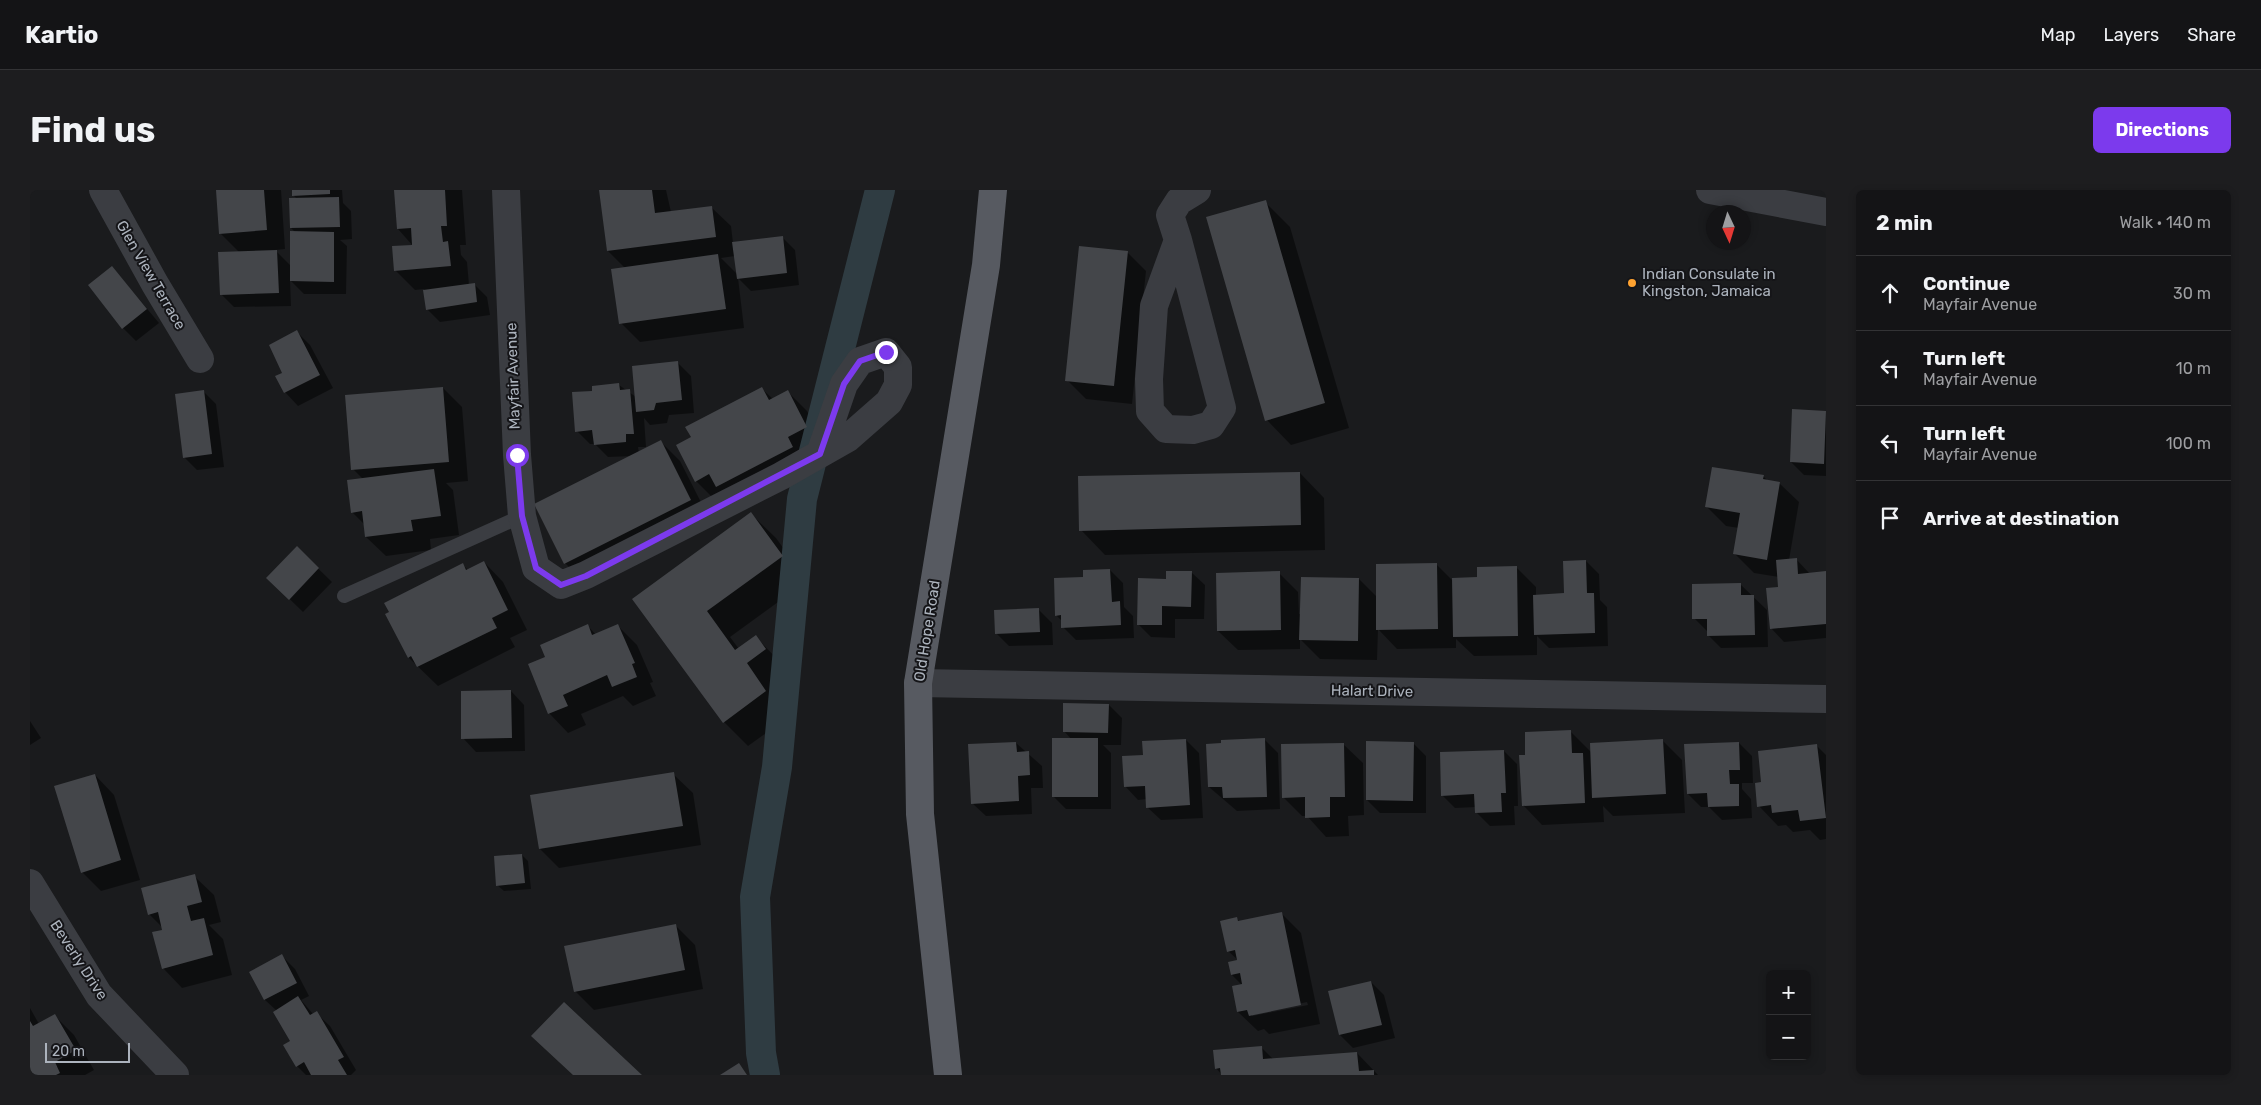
<!DOCTYPE html>
<html lang="en">
<head>
<meta charset="utf-8">
<style>
  :root { --surface:#141416; --page:#1d1d1f; --text:#f1f3f6; --muted:#9d9ea1; --line:#333335; --accent:#7c3aed }
  body { margin:0; font-family:Rubik,sans-serif; background:var(--page); color:var(--text) }
  .controls { position:absolute; right:15px; bottom:15px; display:grid; overflow:hidden; border-radius:8px; box-shadow:0 2px 8px #0003 }
  .controls button { width:45px; height:45px; display:grid; place-items:center; padding:0; border:0; border-bottom:1px solid var(--line); background:var(--surface); color:var(--text); font:25px sans-serif }
  .compass { position:absolute; left:1676px; top:15px; width:45px; height:45px; border-radius:50%; background:var(--surface); box-shadow:0 2px 8px #0003; rotate:176deg }
  .scale { position:absolute; left:15px; bottom:12px; width:85px; box-sizing:border-box; padding-left:5px; border:2px solid #acb3bd; border-top:0; font-size:14px; line-height:18px; white-space:nowrap; color:#acb3bd; -webkit-text-stroke:4px #151518; paint-order:stroke }
  .stop { position:absolute; width:15px; height:15px; margin:-11px; border:4px solid #7c3aed; border-radius:50%; background:#fff }
  .stop.end { background:#7c3aed; border-color:#fff; box-shadow:0 1px 5px #0008 }
  .list { margin:0; padding:0; list-style:none }
  h2 { display:flex; justify-content:space-between; align-items:center; height:65px; margin:0; padding:0 20px; font-size:21px }
  h2 small { font-size:16px; font-weight:400; color:var(--muted) }
  .list li { display:grid; grid-template-columns:32px 1fr auto; gap:15px; align-items:center; box-sizing:border-box; height:75px; padding:0 20px; border-top:1px solid var(--line) }
  .list b { display:block; font-size:19px; white-space:nowrap }
  .list p { margin:0; font-size:16px; white-space:nowrap; color:var(--muted) }
  .list em { font-size:16px; font-style:normal; color:var(--muted) }
  .icon { flex:none; width:28px; height:28px; fill:none; stroke:currentColor; stroke-width:2; stroke-linecap:round; stroke-linejoin:round }
  .map { position:relative; flex:none; width:1796px; height:885px; overflow:hidden; border-radius:8px }
  header { display:flex; align-items:center; gap:30px; box-sizing:border-box; height:70px; padding:0 25px; background:var(--surface); border-bottom:1px solid var(--line) }
  header strong { font-size:24px }
  nav { display:flex; gap:28px; margin-inline-start:auto; font-size:18px }
  .intro { display:flex; align-items:center; justify-content:space-between; box-sizing:border-box; height:120px; padding:0 30px }
  h1 { margin:0; font-size:35px }
  .button { padding:12px 22px; border-radius:8px; background:var(--accent); color:#fff; font-size:18px; font-weight:700 }
  main { display:flex; gap:30px; padding:0 30px }
  aside { flex:1; background:var(--surface); border-radius:8px; box-shadow:0 2px 8px #0003 }
  .map>svg:first-child { display:block }
  .shadow { fill:#0007; fill-rule:evenodd }
  .lines { fill:none; stroke-linecap:round; stroke-linejoin:round }
  .canal { stroke:#2f3c42; stroke-width:30 }
  .building { fill:#44464a }
  .lane { stroke:#3b3d42; stroke-width:14 }
  .street { stroke:#3b3d42; stroke-width:28 }
  .primary { stroke:#575a61; stroke-width:28 }
  .route { stroke:#7c3aed; stroke-width:6 }
  .poi-dot { fill:#ffa331; stroke:#151518; stroke-width:2 }
  .labels { text-anchor:middle; dominant-baseline:central; stroke-width:4; stroke-linejoin:round; paint-order:stroke }
  .poi-label { font-size:15px; fill:#acb3bd; stroke:#151518; text-anchor:start }
  .street-label { font-size:15px; fill:#acb3bd; stroke:#151518 }
</style>
</head>
<body>
<header>
<strong>Kartio</strong>
<nav><a>Map</a><a>Layers</a><a>Share</a></nav>
</header>
<div class="intro"><h1>Find us</h1><a class="button">Directions</a></div>
<main>
<div class="map">
<svg width="1796" height="885" viewBox="0 0 1796 885">
  <rect width="100%" height="100%" fill="#1a1b1d"/>
  <path class="shadow" d="M 187,0 L 251,0 L 255,59 L 245,60 L 261,76 L 266,43 L 261,38 L 267,9 L 263,5 L 263,0 L 312,0 L 313,13 L 321,21 L 322,49 L 310,50 L 317,56 L 316,104 L 274,104 L 260,90 L 261,116 L 204,117 L 191,104 L 210,63 L 190,43 Z
    M 365,0 L 432,0 L 436,55 L 430,55 L 431,65 L 437,72 L 439,95 L 444,94 L 457,107 L 460,125 L 410,132 L 397,119 L 394,99 L 385,100 L 365,80 L 383,56 L 368,39 Z
    M 570,0 L 636,0 L 641,22 L 681,17 L 701,36 L 703,53 L 752,47 L 765,60 L 769,95 L 721,101 L 708,88 L 714,138 L 610,152 L 591,133 L 595,78 L 578,61 ZM 705,66 L 708,85 L 691,68 Z
    M 1235,12 L 1260,37 L 1319,238 L 1261,255 L 1237,230 Z
    M 1097,62 L 1116,81 L 1102,214 L 1056,209 L 1037,190 Z
    M 82,77 L 129,133 L 106,151 L 93,138 Z
    M 267,142 L 280,155 L 303,198 L 268,216 L 255,202 L 254,183 Z
    M 648,173 L 661,186 L 664,223 L 639,225 L 637,233 L 620,235 L 614,228 L 616,257 L 608,257 L 609,263 L 631,252 L 650,271 L 680,330 L 554,392 L 535,373 L 603,266 L 578,267 L 565,254 L 560,254 L 547,241 L 564,202 L 589,195 L 606,207 Z
    M 413,198 L 432,217 L 438,291 L 416,293 L 423,300 L 429,345 L 400,349 L 401,360 L 356,366 L 336,347 L 335,335 L 322,322 L 333,289 L 323,279 Z
    M 732,199 L 743,209 L 758,202 L 777,221 L 796,256 L 685,310 L 666,291 L 662,248 Z
    M 173,201 L 186,214 L 194,277 L 167,280 L 154,267 Z
    M 1764,221 L 1796,222 L 1796,286 L 1774,285 L 1761,272 Z
    M 1270,283 L 1294,308 L 1295,360 L 1075,365 L 1051,340 Z
    M 1733,286 L 1738,291 L 1749,293 L 1769,312 L 1759,370 L 1766,369 L 1780,384 L 1796,383 L 1796,448 L 1754,452 L 1741,438 L 1750,398 L 1749,387 L 1724,383 L 1705,364 L 1709,338 L 1696,336 L 1677,317 Z
    M 721,324 L 746,348 L 777,391 L 700,447 L 709,459 L 726,447 L 750,472 L 760,484 L 740,499 L 760,526 L 718,556 L 694,532 L 604,409 Z
    M 267,358 L 302,392 L 273,422 L 238,388 Z
    M 1556,371 L 1569,384 L 1570,410 L 1577,417 L 1578,456 L 1519,458 L 1507,446 L 1507,465 L 1444,466 L 1426,449 L 1426,458 L 1367,459 L 1348,439 L 1347,470 L 1290,469 L 1270,449 L 1270,459 L 1208,460 L 1188,441 L 1249,383 L 1268,402 L 1269,424 L 1271,424 L 1329,389 L 1347,407 L 1406,374 L 1423,391 L 1448,389 L 1486,377 L 1506,397 L 1506,406 L 1536,405 Z
    M 454,372 L 473,392 L 497,440 L 480,448 L 485,457 L 408,496 L 379,468 L 360,423 L 433,375 L 438,380 Z
    M 1080,380 L 1093,393 L 1094,417 L 1103,426 L 1104,448 L 1046,450 L 1033,437 L 1032,431 L 1026,425 L 1054,388 Z
    M 1161,382 L 1175,395 L 1174,429 L 1145,429 L 1145,448 L 1121,447 L 1108,434 L 1138,390 Z
    M 1710,394 L 1737,420 L 1738,457 L 1691,458 L 1678,445 L 1678,442 L 1664,428 Z
    M 1009,420 L 1022,433 L 1023,455 L 979,456 L 966,443 Z
    M 558,436 L 566,445 L 588,436 L 607,455 L 623,492 L 620,493 L 626,506 L 603,516 L 593,506 L 551,524 L 556,535 L 538,543 L 519,523 L 509,502 L 512,501 L 517,467 Z
    M 481,501 L 494,515 L 495,561 L 446,562 L 433,548 Z
    M 1079,515 L 1092,528 L 1091,555 L 1073,555 L 1081,563 L 1081,619 L 1036,619 L 1023,606 L 1042,550 L 1034,541 Z
    M 0,531 L 11,548 L 0,555 Z
    M 1541,542 L 1561,562 L 1633,551 L 1652,570 L 1655,623 L 1583,626 L 1573,616 L 1574,632 L 1512,635 L 1493,615 L 1497,566 Z
    M 1156,550 L 1169,563 L 1173,628 L 1131,630 L 1117,617 L 1117,609 L 1108,610 L 1095,596 L 1115,566 Z
    M 1235,550 L 1248,563 L 1250,619 L 1207,621 L 1179,597 Z
    M 986,553 L 1012,576 L 1013,598 L 1001,598 L 1002,624 L 956,626 L 942,613 Z
    M 1383,553 L 1396,566 L 1396,623 L 1350,623 L 1337,610 Z
    M 1709,553 L 1722,566 L 1723,593 L 1712,593 L 1712,599 L 1721,609 L 1722,628 L 1692,630 L 1679,617 L 1671,617 L 1658,604 Z
    M 1313,554 L 1333,573 L 1334,625 L 1318,626 L 1319,646 L 1296,647 L 1277,626 L 1272,626 L 1253,607 Z
    M 1786,555 L 1796,565 L 1796,649 L 1790,650 L 1780,640 L 1763,642 L 1756,635 L 1748,636 L 1729,616 L 1732,593 Z
    M 1474,561 L 1487,574 L 1488,616 L 1484,616 L 1485,635 L 1460,636 L 1446,622 L 1446,617 L 1425,618 L 1412,605 Z
    M 643,584 L 663,603 L 671,655 L 529,678 L 510,659 Z
    M 65,585 L 84,605 L 110,690 L 71,701 L 52,682 Z
    M 492,665 L 498,671 L 501,699 L 474,701 L 467,695 Z
    M 164,686 L 184,705 L 191,732 L 179,735 L 193,749 L 202,785 L 152,798 L 133,778 L 133,738 L 119,724 Z
    M 1252,724 L 1271,743 L 1290,834 L 1239,844 L 1234,839 L 1228,841 L 1208,822 L 1212,795 L 1202,785 L 1209,771 L 1198,761 L 1207,729 L 1210,732 ZM 1277,812 L 1278,815 L 1222,826 L 1222,824 Z
    M 646,736 L 665,755 L 673,799 L 564,820 L 545,801 Z
    M 252,766 L 265,779 L 279,806 L 271,810 L 283,824 L 286,823 L 300,836 L 326,880 L 321,885 L 276,885 L 267,876 L 262,851 L 247,821 L 235,810 L 221,783 Z
    M 1341,792 L 1354,805 L 1365,848 L 1323,858 L 1310,845 Z
    M 0,818 L 9,834 L 24,825 L 44,845 L 64,880 L 55,885 L 0,885 Z
    M 1232,858 L 1243,869 L 1327,863 L 1348,885 L 1192,885 L 1186,878 Z"/>
  <g class="lines">
    <path class="canal" d="M 735,885 L 731,863 L 725,707 L 747,577 L 772,309 L 850,0"/>
  </g>
  <path class="building" d="M 186,0 L 234,0 L 237,40 L 189,44 Z
    M 262,0 L 300,0 L 300,4 L 262,6 Z
    M 364,0 L 415,0 L 417,36 L 411,36 L 413,52 L 418,51 L 421,76 L 364,81 L 362,56 L 382,55 L 381,38 L 367,39 Z
    M 569,0 L 622,0 L 625,23 L 682,16 L 686,47 L 577,61 Z
    M 309,7 L 310,37 L 260,38 L 259,8 Z
    M 1236,10 L 1295,213 L 1235,231 L 1176,27 Z
    M 260,41 L 304,42 L 304,92 L 260,91 Z
    M 753,46 L 757,83 L 707,89 L 702,52 Z
    M 1049,56 L 1098,61 L 1084,196 L 1035,191 Z
    M 247,60 L 249,103 L 190,105 L 188,62 Z
    M 688,64 L 696,119 L 589,134 L 581,79 Z
    M 82,76 L 117,119 L 92,139 L 58,95 Z
    M 445,93 L 447,112 L 396,120 L 393,100 Z
    M 267,140 L 290,185 L 254,203 L 245,186 L 252,183 L 239,155 Z
    M 648,171 L 652,210 L 626,213 L 624,220 L 606,222 L 602,176 Z
    M 589,193 L 590,200 L 600,199 L 604,244 L 596,244 L 596,252 L 564,255 L 562,240 L 545,242 L 542,202 L 562,201 L 562,196 Z
    M 413,197 L 419,272 L 321,280 L 315,205 Z
    M 732,197 L 739,210 L 758,200 L 777,237 L 758,247 L 763,257 L 686,297 L 679,284 L 665,292 L 646,255 L 661,247 L 655,237 Z
    M 174,200 L 182,264 L 153,268 L 145,204 Z
    M 1762,219 L 1796,221 L 1794,274 L 1760,272 Z
    M 631,250 L 661,310 L 534,374 L 504,314 Z
    M 1682,277 L 1734,285 L 1733,289 L 1750,292 L 1737,370 L 1703,364 L 1710,323 L 1675,317 Z
    M 404,279 L 411,326 L 381,330 L 383,341 L 335,347 L 332,321 L 321,323 L 317,290 Z
    M 1270,282 L 1271,335 L 1049,341 L 1048,286 Z
    M 721,322 L 753,366 L 677,421 L 705,460 L 726,445 L 736,459 L 717,473 L 736,501 L 693,533 L 602,409 Z
    M 267,356 L 289,378 L 259,410 L 236,388 Z
    M 1767,368 L 1768,384 L 1796,381 L 1796,434 L 1740,439 L 1736,398 L 1748,397 L 1746,370 Z
    M 1556,370 L 1557,403 L 1564,403 L 1565,443 L 1504,445 L 1503,405 L 1534,403 L 1533,371 Z
    M 454,371 L 478,420 L 462,428 L 467,438 L 387,477 L 381,466 L 378,468 L 355,424 L 359,422 L 354,413 L 433,373 L 436,380 Z
    M 1407,373 L 1408,439 L 1346,440 L 1346,374 Z
    M 1487,376 L 1488,446 L 1423,447 L 1422,388 L 1447,387 L 1447,377 Z
    M 1080,379 L 1082,412 L 1090,411 L 1091,435 L 1031,438 L 1031,425 L 1025,426 L 1024,388 L 1053,387 L 1053,380 Z
    M 1136,381 L 1162,381 L 1161,417 L 1132,416 L 1132,435 L 1107,435 L 1108,388 L 1136,389 Z
    M 1250,381 L 1251,440 L 1187,441 L 1186,383 Z
    M 1271,387 L 1329,388 L 1328,451 L 1269,450 Z
    M 1711,393 L 1711,405 L 1724,405 L 1725,445 L 1677,446 L 1677,429 L 1662,429 L 1662,394 Z
    M 1009,418 L 1010,442 L 965,444 L 964,420 Z
    M 558,434 L 562,445 L 588,434 L 605,473 L 602,474 L 607,487 L 582,497 L 577,485 L 533,505 L 538,516 L 518,524 L 498,474 L 515,467 L 510,455 Z
    M 481,500 L 482,548 L 431,549 L 431,501 Z
    M 1033,513 L 1079,514 L 1078,543 L 1033,542 Z
    M 1541,540 L 1542,563 L 1553,563 L 1555,613 L 1492,616 L 1489,565 L 1495,565 L 1495,542 Z
    M 1022,548 L 1068,548 L 1068,607 L 1022,607 Z
    M 1235,548 L 1237,607 L 1193,608 L 1192,597 L 1178,597 L 1176,554 L 1191,553 L 1191,550 Z
    M 1156,549 L 1160,615 L 1116,618 L 1115,596 L 1094,597 L 1092,566 L 1113,565 L 1112,551 Z
    M 1633,549 L 1636,604 L 1562,608 L 1560,553 Z
    M 1336,551 L 1384,552 L 1383,611 L 1336,610 Z
    M 986,552 L 987,562 L 999,561 L 1000,585 L 988,586 L 989,611 L 941,614 L 938,554 Z
    M 1709,552 L 1710,580 L 1699,580 L 1700,594 L 1709,594 L 1709,616 L 1678,617 L 1677,603 L 1657,604 L 1654,554 Z
    M 1314,553 L 1315,607 L 1300,607 L 1300,627 L 1275,628 L 1275,607 L 1252,608 L 1251,554 Z
    M 1787,554 L 1796,628 L 1770,631 L 1768,620 L 1742,623 L 1741,615 L 1727,617 L 1725,593 L 1731,592 L 1728,561 Z
    M 1474,560 L 1476,603 L 1471,603 L 1472,622 L 1445,623 L 1444,604 L 1411,606 L 1410,562 Z
    M 644,582 L 653,636 L 509,659 L 500,605 Z
    M 65,584 L 91,670 L 51,683 L 24,596 Z
    M 492,664 L 495,693 L 466,696 L 464,666 Z
    M 165,684 L 172,712 L 157,716 L 161,731 L 174,728 L 183,765 L 132,779 L 122,742 L 132,740 L 128,722 L 118,725 L 111,698 Z
    M 1252,722 L 1271,815 L 1219,826 L 1217,820 L 1207,822 L 1202,796 L 1212,794 L 1210,783 L 1201,785 L 1198,772 L 1207,770 L 1205,760 L 1197,762 L 1190,731 L 1207,727 L 1208,731 Z
    M 646,734 L 655,780 L 544,802 L 534,756 Z
    M 252,764 L 267,793 L 234,810 L 219,782 Z
    M 1341,791 L 1352,835 L 1309,845 L 1298,801 Z
    M 268,806 L 280,825 L 287,821 L 314,867 L 308,870 L 317,885 L 281,885 L 274,872 L 266,877 L 253,855 L 260,851 L 243,822 Z
    M 534,812 L 612,885 L 543,885 L 501,846 Z
    M 25,824 L 46,860 L 25,872 L 30,883 L 26,885 L 0,885 L 0,831 L 3,836 Z
    M 1232,856 L 1233,869 L 1327,862 L 1329,881 L 1344,880 L 1344,885 L 1191,885 L 1190,878 L 1185,879 L 1183,860 Z
    M 709,873 L 717,885 L 690,885 Z"/>
  <g class="lines">
    <path class="lane" d="M 314,406 L 492,326"/>
    <path class="street" d="M 73,0 L 125,94 L 170,169
      M 476,0 L 487,265 L 492,326 L 506,378 L 531,395 L 556,385 L 751,286 L 818,248 L 859,212 L 868,195 L 868,177 L 856,162 L 830,171 L 814,194 L 790,264
      M 1680,0 L 1796,22
      M 1148,50 L 1124,116 L 1119,189 L 1120,221 L 1136,239 L 1163,240 L 1181,235 L 1192,218 L 1148,50 L 1140,25 L 1149,11 L 1167,0
      M 888,493 L 1796,509
      M 0,693 L 69,805 L 145,885"/>
    <path class="primary" d="M 918,885 L 890,624 L 888,493 L 956,75 L 963,0"/>
  </g>
  <g class="lines">
    <path class="route" d="M 487,265 L 492,326 L 506,378 L 531,395 L 556,386 L 790,264 L 814,194 L 830,171 L 856,162"/>
  </g>
  <circle class="poi-dot" cx="1602" cy="93" r="5"/>
  <g class="labels">
    <g class="poi-label">
      <text x="1612" y="84">Indian Consulate in<tspan x="1612" dy="17">Kingston, Jamaica</tspan></text>
    </g>
    <g class="street-label">
      <text transform="translate(121 85) rotate(60)">Glen View Terrace</text>
      <text transform="translate(483 186) rotate(-92)">Mayfair Avenue</text>
      <text transform="translate(897 441) rotate(-81)">Old Hope Road</text>
      <text transform="translate(1342 501) rotate(1)">Halart Drive</text>
      <text transform="translate(49 770) rotate(57)">Beverly Drive</text>
    </g>
  </g>
</svg>
<div class="controls">
<button>+</button>
<button>−</button>
</div>
<svg class="compass" viewBox="-18 -18 36 36"><path d="M0-13l5 13h-10z" fill="#e53935"/><path d="M0 13l5-13h-10z" fill="#9d9ea1"/></svg>
<div class="scale">20 m</div>
<div class="stop" style="left:487px;top:265px"></div>
<div class="stop end" style="left:856px;top:162px"></div>
</div>
<aside>
<h2>2 min<small>Walk · 140 m</small></h2>
<ul class="list">
<li><svg class="icon" aria-label="ahead" viewBox="0 0 24 24"><path d="M12 20V5M6 11l6-6 6 6"/></svg><div><b>Continue</b><p>Mayfair Avenue</p></div><em>30 m</em></li>
<li><svg class="icon" aria-label="left" viewBox="0 0 24 24"><path d="M17 20v-9H6M10 6l-5 5 5 5"/></svg><div><b>Turn left</b><p>Mayfair Avenue</p></div><em>10 m</em></li>
<li><svg class="icon" aria-label="left" viewBox="0 0 24 24"><path d="M17 20v-9H6M10 6l-5 5 5 5"/></svg><div><b>Turn left</b><p>Mayfair Avenue</p></div><em>100 m</em></li>
<li><svg class="icon" aria-label="arrive" viewBox="0 0 24 24"><path d="M6 21V4h12l-3 4 3 4H6"/></svg><div><b>Arrive at destination</b></div></li>
</ul>
</aside>
</main>
</body>
</html>
